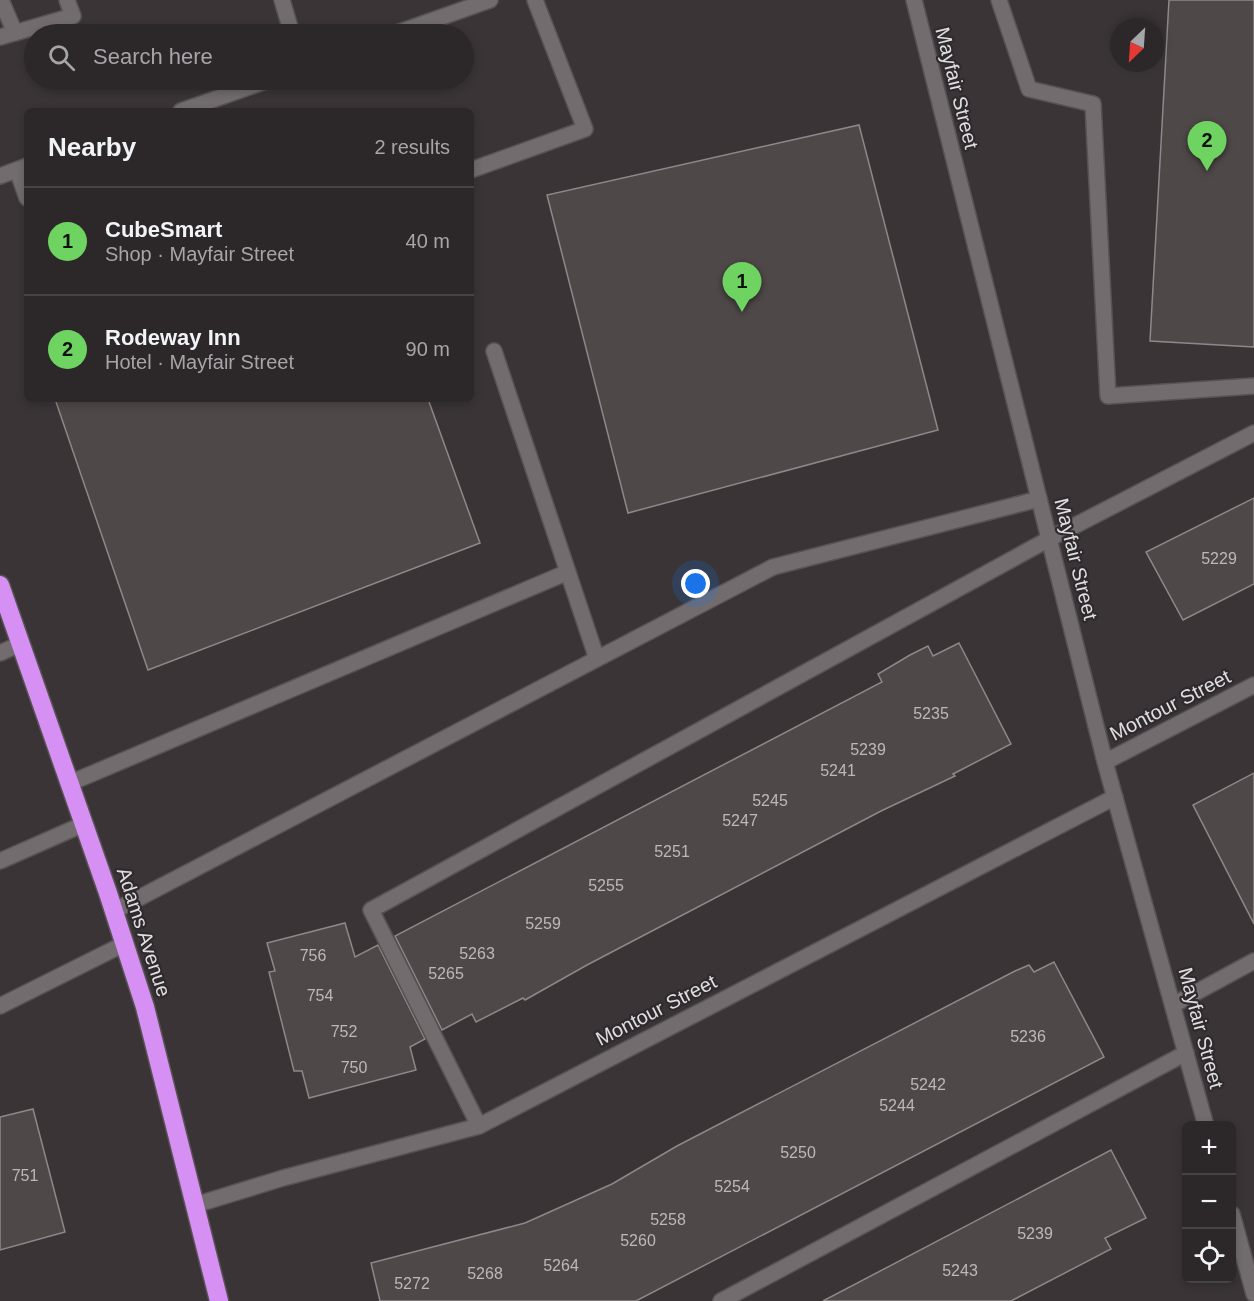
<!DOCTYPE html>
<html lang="en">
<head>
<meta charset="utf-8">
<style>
  :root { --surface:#2c2729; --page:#342f31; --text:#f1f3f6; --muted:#a6a5a8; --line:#484446; --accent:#6ed360 }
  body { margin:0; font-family:Helvetica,sans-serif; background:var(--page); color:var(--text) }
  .controls { position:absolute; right:18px; bottom:18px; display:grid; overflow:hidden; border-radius:9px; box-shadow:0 3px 9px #0003 }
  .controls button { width:54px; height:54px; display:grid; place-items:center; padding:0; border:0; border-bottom:2px solid var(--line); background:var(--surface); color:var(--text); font:30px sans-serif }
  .compass { position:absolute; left:1110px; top:18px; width:54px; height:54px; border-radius:50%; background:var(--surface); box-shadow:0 3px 9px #0003; rotate:205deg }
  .you { position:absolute; left:696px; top:584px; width:21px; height:21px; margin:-15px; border:4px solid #fff; border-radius:50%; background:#1a73e8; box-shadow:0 0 0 9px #1a73e833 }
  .badge { display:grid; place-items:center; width:39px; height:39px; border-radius:50%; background:var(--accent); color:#111; font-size:20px; font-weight:700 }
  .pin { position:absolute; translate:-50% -50px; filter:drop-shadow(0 2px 3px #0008) }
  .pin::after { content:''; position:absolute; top:32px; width:21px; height:18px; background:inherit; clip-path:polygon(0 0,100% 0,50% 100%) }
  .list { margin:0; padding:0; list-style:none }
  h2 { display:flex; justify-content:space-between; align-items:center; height:78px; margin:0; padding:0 24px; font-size:26px }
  h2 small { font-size:20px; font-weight:400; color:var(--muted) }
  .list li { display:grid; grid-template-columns:39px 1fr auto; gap:18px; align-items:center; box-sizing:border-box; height:108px; padding:0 24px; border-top:2px solid var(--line) }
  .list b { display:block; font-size:22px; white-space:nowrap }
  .list p { margin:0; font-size:20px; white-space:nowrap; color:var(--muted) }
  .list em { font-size:20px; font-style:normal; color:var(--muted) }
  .icon { flex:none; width:33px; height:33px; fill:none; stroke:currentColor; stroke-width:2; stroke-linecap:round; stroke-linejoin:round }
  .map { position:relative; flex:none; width:1254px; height:1301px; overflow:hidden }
  .search { position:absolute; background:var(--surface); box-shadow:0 3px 9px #0003; left:24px; top:24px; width:450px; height:66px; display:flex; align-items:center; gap:15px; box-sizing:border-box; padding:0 21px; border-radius:33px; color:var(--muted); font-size:22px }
  .panel { position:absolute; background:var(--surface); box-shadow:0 3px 9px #0003; left:24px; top:108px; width:450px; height:294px; border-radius:9px }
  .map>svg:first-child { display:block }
  .building { fill:#4f4848; stroke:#8f8888; stroke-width:1.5 }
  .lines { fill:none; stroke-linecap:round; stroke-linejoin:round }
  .lane-casing { stroke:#575254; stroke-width:18 }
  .street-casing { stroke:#575254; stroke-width:18 }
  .highway-casing { stroke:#575254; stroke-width:21 }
  .lane { stroke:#726c6f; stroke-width:15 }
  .street { stroke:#726c6f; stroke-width:15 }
  .highway { stroke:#d690f3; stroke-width:18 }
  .labels { text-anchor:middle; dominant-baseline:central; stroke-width:4.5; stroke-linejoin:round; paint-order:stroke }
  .number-label { font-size:16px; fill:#bcb8ba }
  .street-label { font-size:20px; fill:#e1dee0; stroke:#2f2a2d }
</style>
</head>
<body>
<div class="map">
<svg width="1254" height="1301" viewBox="0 0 1254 1301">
  <rect width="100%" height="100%" fill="#3a3437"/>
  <path class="building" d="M 1169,0 L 1254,0 L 1254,347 L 1150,341 Z
    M 859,125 L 938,430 L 628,513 L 547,195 Z
    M 55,399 L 428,399 L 480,543 L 148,670 Z
    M 1254,498 L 1254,584 L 1183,620 L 1146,552 Z
    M 959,643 L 1011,744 L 953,774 L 955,776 L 881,811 L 587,965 L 525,1000 L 523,998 L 476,1022 L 472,1014 L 442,1030 L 395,936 L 882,682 L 878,674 L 910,655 L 928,646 L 933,656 Z
    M 1254,773 L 1254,924 L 1193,805 Z
    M 345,923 L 355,957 L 378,945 L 425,1039 L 410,1047 L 416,1070 L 309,1098 L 302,1071 L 294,1071 L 269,972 L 275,971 L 267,943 Z
    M 1054,962 L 1104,1057 L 636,1301 L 380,1301 L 371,1263 L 525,1223 L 612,1184 L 677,1146 L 1015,971 L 1029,965 L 1034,972 Z
    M 33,1109 L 65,1232 L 0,1250 L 0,1117 Z
    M 1111,1150 L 1146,1218 L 1105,1238 L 1111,1249 L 1011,1301 L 823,1301 Z"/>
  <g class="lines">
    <g class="lane-casing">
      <path id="lane" d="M 1,0 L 15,33
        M 282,0 L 292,34
        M 999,0 L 1029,89 L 1093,104 L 1108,396 L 1254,386
        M 394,34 L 490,0
        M 0,37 L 73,16 L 67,0
        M 181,111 L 269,80
        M 17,170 L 27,198
        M 471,170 L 585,129 L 535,0
        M 0,176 L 27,166
        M 494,351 L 597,659
        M 0,653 L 20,644
        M 70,783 L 568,572
        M 0,861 L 84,824
        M 114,911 L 773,567 L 1039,499
        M 1173,1005 L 1254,961
        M 0,1006 L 124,944
        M 479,1126 L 371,910 L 1049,539 L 1254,433
        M 721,1301 L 1186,1053"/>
    </g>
    <g class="street-casing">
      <path id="street" d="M 914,0 L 1105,762 L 1206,1126
        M 1105,762 L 1254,685
        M 195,1205 L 283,1178 L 479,1126 L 1115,797
        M 1232,1214 L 1254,1294"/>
    </g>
    <g class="highway-casing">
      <path id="highway" d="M 0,585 L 108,893 L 145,1007 L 219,1301"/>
    </g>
    <use href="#lane" class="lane"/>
    <use href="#street" class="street"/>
    <use href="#highway" class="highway"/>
  </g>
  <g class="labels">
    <g class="number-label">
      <text x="1219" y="558">5229</text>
      <text x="931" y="713">5235</text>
      <text x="868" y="749">5239</text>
      <text x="838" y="770">5241</text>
      <text x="770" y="800">5245</text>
      <text x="740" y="820">5247</text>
      <text x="672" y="851">5251</text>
      <text x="606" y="885">5255</text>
      <text x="543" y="923">5259</text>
      <text x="477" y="953">5263</text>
      <text x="313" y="955">756</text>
      <text x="446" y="973">5265</text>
      <text x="320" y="995">754</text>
      <text x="344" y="1031">752</text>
      <text x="1028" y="1036">5236</text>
      <text x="354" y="1067">750</text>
      <text x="928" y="1084">5242</text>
      <text x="897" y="1105">5244</text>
      <text x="798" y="1152">5250</text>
      <text x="25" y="1175">751</text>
      <text x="732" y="1186">5254</text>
      <text x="668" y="1219">5258</text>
      <text x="1035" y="1233">5239</text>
      <text x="638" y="1240">5260</text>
      <text x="561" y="1265">5264</text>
      <text x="960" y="1270">5243</text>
      <text x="485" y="1273">5268</text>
      <text x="412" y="1283">5272</text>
    </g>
    <g class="street-label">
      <text transform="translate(957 88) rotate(76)">Mayfair Street</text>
      <text transform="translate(1076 559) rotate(76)">Mayfair Street</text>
      <text transform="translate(1170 705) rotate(-27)">Montour Street</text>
      <text transform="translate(144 932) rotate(72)">Adams Avenue</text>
      <text transform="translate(656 1010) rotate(-27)">Montour Street</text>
      <text transform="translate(1201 1028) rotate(75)">Mayfair Street</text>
    </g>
  </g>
</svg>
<div class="controls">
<button>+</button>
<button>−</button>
<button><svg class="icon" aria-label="locate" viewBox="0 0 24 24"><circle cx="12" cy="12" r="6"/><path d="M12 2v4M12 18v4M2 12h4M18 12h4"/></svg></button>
</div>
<svg class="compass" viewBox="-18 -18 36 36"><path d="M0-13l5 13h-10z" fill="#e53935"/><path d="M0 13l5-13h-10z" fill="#a6a5a8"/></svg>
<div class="you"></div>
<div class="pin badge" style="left:742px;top:312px">1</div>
<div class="pin badge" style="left:1207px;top:171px">2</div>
<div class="search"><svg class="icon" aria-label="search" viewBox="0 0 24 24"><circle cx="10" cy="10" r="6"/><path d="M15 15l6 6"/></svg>Search here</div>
<section class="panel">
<h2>Nearby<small>2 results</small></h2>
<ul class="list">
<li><span class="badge">1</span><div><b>CubeSmart</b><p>Shop · Mayfair Street</p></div><em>40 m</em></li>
<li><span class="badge">2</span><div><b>Rodeway Inn</b><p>Hotel · Mayfair Street</p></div><em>90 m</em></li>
</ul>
</section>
</div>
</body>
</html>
